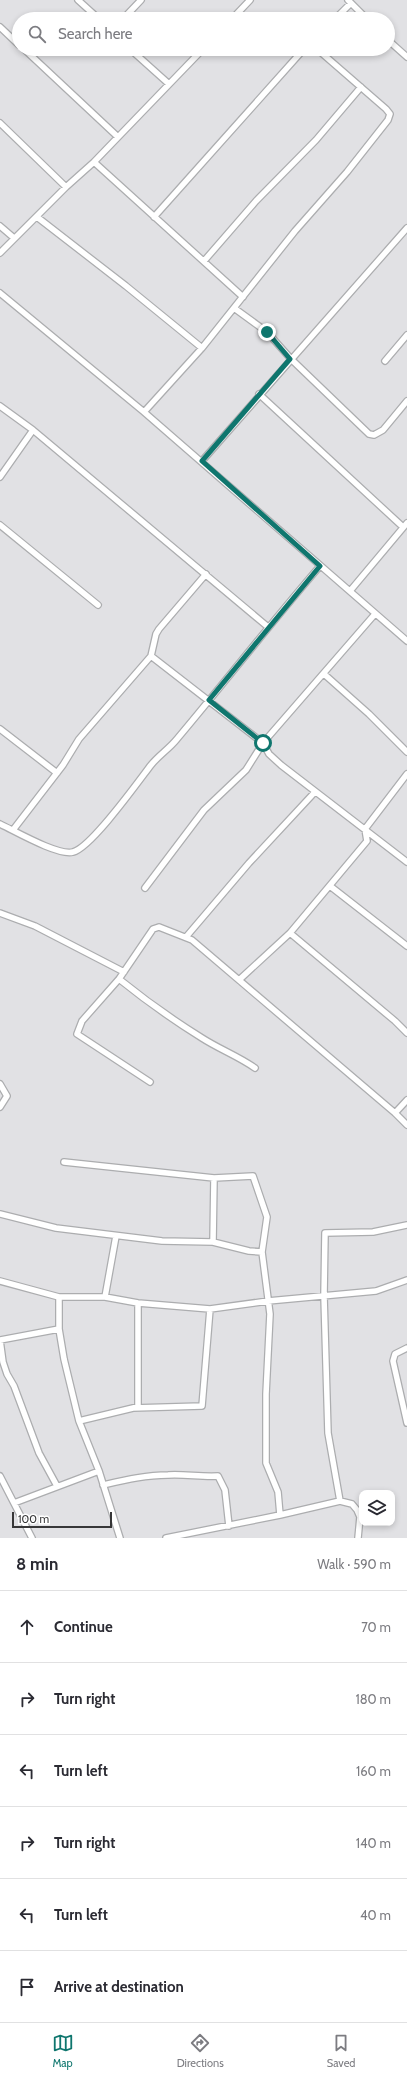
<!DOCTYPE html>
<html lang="en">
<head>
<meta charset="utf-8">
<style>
  :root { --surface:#fff; --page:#f2f2f3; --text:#2b2b33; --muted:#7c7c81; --line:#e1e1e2; --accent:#0f766e }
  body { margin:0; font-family:Cabin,sans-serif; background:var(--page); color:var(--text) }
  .controls { position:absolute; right:12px; bottom:12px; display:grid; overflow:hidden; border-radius:8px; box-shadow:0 2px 6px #0003 }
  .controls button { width:36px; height:36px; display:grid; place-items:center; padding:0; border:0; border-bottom:1px solid var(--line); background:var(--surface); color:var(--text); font:20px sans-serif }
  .scale { position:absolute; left:12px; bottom:10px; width:100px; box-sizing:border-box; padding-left:4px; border:2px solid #373738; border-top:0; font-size:11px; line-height:14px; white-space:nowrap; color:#373738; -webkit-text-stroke:3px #fff; paint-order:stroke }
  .stop { position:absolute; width:12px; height:12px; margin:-9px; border:3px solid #0f766e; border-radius:50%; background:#fff }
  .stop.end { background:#0f766e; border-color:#fff; box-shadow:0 1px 4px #0008 }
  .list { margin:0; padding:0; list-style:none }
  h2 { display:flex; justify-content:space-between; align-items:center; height:52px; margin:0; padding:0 16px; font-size:17px }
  h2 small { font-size:13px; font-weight:400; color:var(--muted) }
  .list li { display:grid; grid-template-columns:26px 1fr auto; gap:12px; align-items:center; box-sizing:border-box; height:72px; padding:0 16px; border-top:1px solid var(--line) }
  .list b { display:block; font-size:15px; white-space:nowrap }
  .list em { font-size:13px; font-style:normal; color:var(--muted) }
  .icon { flex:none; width:22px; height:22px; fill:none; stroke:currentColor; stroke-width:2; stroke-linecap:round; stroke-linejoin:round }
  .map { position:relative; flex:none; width:407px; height:1538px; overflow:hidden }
  .search { position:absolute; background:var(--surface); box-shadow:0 2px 6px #0003; left:12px; right:12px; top:12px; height:44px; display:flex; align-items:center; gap:10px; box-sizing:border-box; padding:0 14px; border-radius:22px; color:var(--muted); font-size:15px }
  .sheet { height:484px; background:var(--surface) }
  nav { display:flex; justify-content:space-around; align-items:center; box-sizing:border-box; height:56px; border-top:1px solid var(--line); background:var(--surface); font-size:11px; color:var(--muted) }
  nav a { display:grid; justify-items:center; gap:2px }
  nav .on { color:var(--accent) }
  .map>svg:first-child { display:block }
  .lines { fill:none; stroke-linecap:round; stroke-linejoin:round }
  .minor-casing { stroke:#acadaf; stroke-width:8 }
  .minor { stroke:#fff; stroke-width:5.5 }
  .route { stroke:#0f766e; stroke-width:5 }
</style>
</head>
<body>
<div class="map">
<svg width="407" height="1538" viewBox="0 0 407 1538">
  <rect width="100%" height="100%" fill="#e1e1e4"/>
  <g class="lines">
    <g class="minor-casing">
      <path id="minor" d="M 78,0 L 99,19
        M 348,0 L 367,19
        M 123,19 L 141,0
        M 232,19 L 250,0
        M 335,19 L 351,3
        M 0,27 L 19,45
        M 388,40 L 407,57
        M 24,49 L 118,137
        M 130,49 L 169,84
        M 0,123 L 66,187
        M 94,162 L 243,297
        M 37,217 L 126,286 L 202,348
        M 154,217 L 304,49
        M 0,226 L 14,238
        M 0,253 L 66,187 L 94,162 L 203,49
        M 204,261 L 256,201 L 316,140 L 361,87
        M 0,293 L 144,412 L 407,641
        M 234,308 L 267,332 L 291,359 L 369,434 L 374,435 L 383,430 L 407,401
        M 385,361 L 407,335
        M 259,394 L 403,527
        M 0,406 L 33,430 L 268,627
        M 144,412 L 202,348 L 295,231 L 347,172 L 388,120 L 390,114 L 386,109 L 317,49
        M 202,461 L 407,228
        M 0,477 L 33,430
        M 0,525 L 98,605
        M 350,591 L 407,523
        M 151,656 L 263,743 L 269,754 L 281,765 L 407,862
        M 324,674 L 369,714 L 407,752
        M 0,729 L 57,773
        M 0,824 C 15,831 58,856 73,852 C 91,848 138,782 151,765 C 159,755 169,749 177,739 C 225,682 271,623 320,566
        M 13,830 L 63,765 L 79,739 L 151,656 L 156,634 L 159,629 L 206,574
        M 330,886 L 407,946
        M 145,888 L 204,810 L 246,770 L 263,743 L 375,614
        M 0,913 L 35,926 L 124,972
        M 290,933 L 395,1021 L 407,1033
        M 186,937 L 249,863 L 314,793
        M 119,979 C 145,1000 173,1020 202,1038 C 219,1049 238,1056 255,1068
        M 239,980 L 290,933 L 367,841 L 365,829 L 407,774
        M 150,1082 L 77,1034 L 82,1021 L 119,979 L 153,929 L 159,927 L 192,940 L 395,1113 L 407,1125
        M 0,1084 L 7,1096 L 0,1107
        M 395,1113 L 407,1100
        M 64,1162 L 214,1178 L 253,1176 L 267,1217 L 262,1252 L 270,1314 L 266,1394 L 266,1463 L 278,1492 L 280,1515
        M 0,1214 L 56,1228 L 162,1241 L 213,1242 L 249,1251 L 262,1252
        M 213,1242 L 214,1178
        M 0,1281 L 59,1297 L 105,1297 L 138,1303 L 210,1309 L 268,1301 L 376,1291 L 407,1280
        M 59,1297 L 59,1329 L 64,1359 L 79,1421 L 99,1471 L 120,1538
        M 105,1297 L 116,1236
        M 407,1348 L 395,1354 L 393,1361 L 407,1423
        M 133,1408 L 202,1406 L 210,1309
        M 79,1421 L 133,1408 L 138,1406 L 138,1303
        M 0,1476 L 32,1538
        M 103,1485 C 125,1480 146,1475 168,1475 C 185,1474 201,1477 218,1476 L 225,1490 L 229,1526
        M 57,1486 L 39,1453 L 14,1386 L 7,1374 L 3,1362 L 0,1340 L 59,1329
        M 340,1501 L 328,1433 L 324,1296 L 325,1233 L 373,1232 L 407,1225
        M 14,1503 L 99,1471
        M 166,1538 L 280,1515 L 340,1501 L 352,1504 L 357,1510 L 360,1517 L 358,1538"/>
    </g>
    <use href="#minor" class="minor"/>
  </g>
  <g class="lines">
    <path class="route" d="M 263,743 L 209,700 L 320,566 L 202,461 L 290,359 L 267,332"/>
  </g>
</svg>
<div class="controls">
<button><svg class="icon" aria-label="layers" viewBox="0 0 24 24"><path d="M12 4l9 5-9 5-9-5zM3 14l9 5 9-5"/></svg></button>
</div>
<div class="scale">100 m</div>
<div class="stop" style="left:263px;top:743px"></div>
<div class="stop end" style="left:267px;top:332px"></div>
<div class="search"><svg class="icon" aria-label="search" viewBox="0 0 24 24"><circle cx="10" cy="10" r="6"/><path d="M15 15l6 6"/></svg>Search here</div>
</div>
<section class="sheet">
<h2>8 min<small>Walk · 590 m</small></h2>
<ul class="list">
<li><svg class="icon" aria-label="ahead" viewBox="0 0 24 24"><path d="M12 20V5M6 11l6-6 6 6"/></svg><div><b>Continue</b></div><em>70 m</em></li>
<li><svg class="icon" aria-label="right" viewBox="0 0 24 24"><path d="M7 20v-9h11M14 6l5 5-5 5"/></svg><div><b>Turn right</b></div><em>180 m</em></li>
<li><svg class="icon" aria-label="left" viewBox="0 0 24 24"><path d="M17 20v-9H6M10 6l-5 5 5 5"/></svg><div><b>Turn left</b></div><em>160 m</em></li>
<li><svg class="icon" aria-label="right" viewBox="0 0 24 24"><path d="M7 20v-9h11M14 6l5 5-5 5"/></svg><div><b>Turn right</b></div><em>140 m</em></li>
<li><svg class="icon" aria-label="left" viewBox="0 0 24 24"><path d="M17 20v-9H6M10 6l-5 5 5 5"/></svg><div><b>Turn left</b></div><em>40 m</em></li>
<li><svg class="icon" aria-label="arrive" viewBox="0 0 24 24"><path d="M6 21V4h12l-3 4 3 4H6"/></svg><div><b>Arrive at destination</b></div></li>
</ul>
</section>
<nav>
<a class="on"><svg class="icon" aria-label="map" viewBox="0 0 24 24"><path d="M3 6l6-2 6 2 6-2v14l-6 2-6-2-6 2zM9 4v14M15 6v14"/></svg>Map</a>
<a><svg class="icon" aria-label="directions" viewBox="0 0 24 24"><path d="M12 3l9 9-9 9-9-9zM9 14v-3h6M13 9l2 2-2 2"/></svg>Directions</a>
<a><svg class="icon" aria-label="saved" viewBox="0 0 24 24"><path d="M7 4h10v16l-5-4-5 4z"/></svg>Saved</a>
</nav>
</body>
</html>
